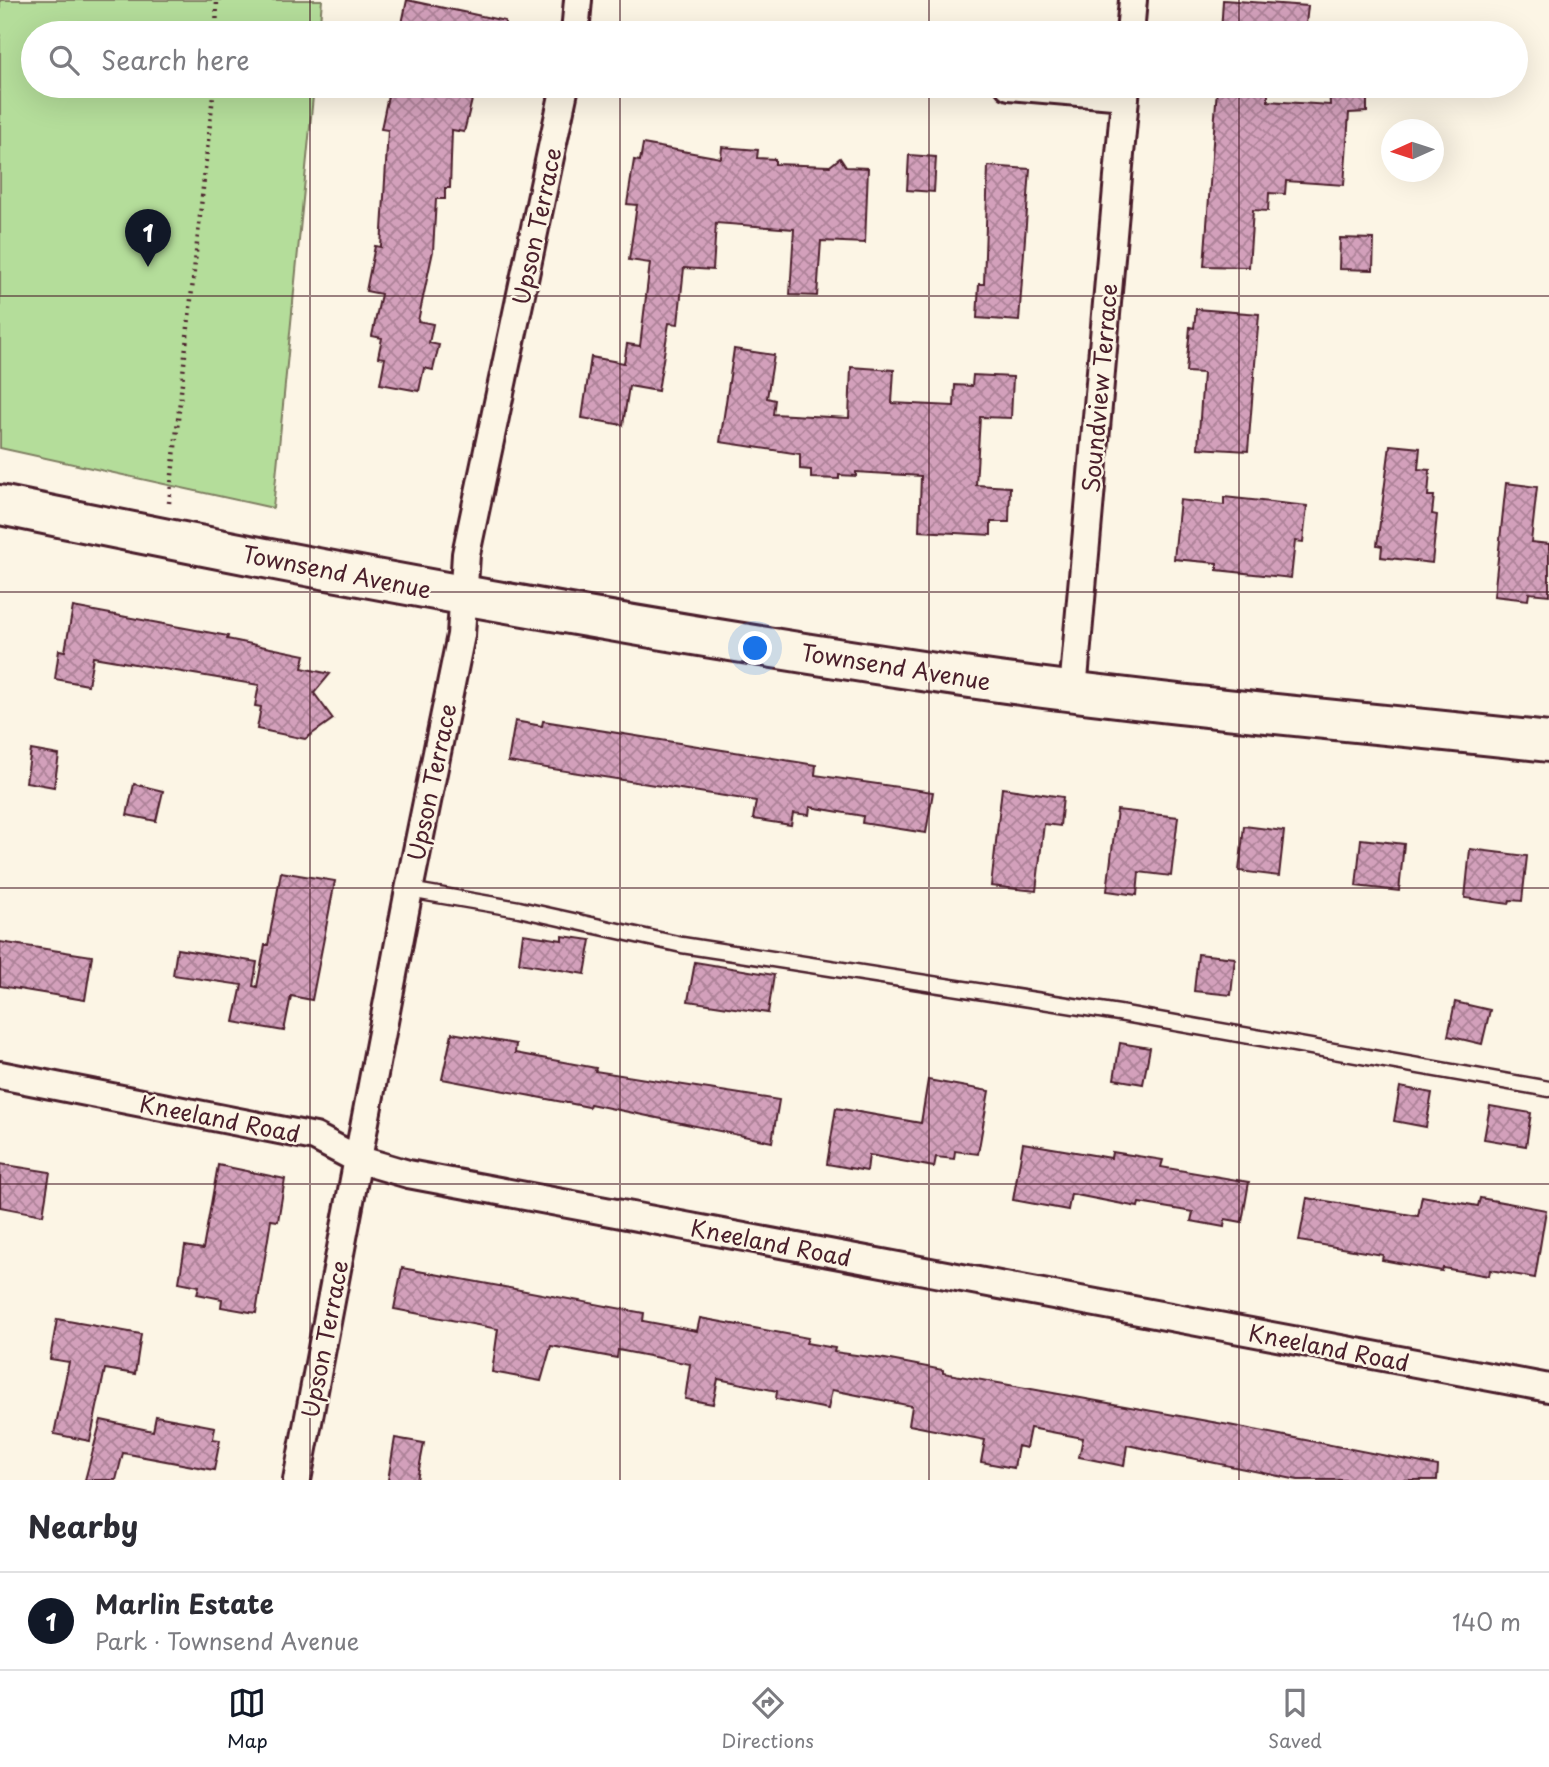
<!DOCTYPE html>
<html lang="en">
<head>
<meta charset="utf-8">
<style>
  :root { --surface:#fff; --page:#f2f2f3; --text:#2b2b33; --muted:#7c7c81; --line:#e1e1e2; --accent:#111827 }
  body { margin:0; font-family:"Playpen Sans",sans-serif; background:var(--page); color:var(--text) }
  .compass { position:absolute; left:1381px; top:119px; width:63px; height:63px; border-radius:50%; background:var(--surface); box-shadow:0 7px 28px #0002; rotate:267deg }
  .you { position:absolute; left:756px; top:649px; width:24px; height:24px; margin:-18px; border:5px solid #fff; border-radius:50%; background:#1a73e8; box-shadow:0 0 0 10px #1a73e833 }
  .badge { display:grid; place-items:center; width:46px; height:46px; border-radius:50%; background:var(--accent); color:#fff; font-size:23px; font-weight:700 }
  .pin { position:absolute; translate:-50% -58px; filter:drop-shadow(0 2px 4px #0008) }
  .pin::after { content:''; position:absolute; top:37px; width:24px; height:21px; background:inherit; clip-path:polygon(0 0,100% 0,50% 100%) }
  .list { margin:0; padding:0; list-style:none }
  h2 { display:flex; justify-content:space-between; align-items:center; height:91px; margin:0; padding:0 28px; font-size:30px }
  h2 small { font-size:23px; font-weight:400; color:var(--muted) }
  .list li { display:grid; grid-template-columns:46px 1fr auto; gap:21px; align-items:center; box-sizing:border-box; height:98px; padding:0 28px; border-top:2px solid var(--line) }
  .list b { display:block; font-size:26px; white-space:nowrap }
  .list p { margin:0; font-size:23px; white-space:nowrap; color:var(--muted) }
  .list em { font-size:23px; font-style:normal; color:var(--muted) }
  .icon { flex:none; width:38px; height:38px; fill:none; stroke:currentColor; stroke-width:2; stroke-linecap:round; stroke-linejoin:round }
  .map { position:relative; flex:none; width:1549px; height:1480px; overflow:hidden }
  .search { position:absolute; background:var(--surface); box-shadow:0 7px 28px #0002; left:21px; right:21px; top:21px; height:77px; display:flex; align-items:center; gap:18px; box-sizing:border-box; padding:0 24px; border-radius:38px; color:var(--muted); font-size:26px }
  .sheet { height:189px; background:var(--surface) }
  nav { display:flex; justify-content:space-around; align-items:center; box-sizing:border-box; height:98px; border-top:2px solid var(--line); background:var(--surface); font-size:19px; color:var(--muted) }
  nav a { display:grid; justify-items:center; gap:4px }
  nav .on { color:var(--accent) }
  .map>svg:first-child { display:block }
  .park { fill:#b4dd9a; stroke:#7f7e62; stroke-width:2 }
  .building { fill:url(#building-cross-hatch); stroke:#4a1f2b; stroke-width:2 }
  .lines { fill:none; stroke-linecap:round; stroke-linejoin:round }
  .lane-casing { stroke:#4a1f2b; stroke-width:19 }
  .street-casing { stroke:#4a1f2b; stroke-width:32 }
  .secondary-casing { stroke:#4a1f2b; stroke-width:44 }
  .path { stroke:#4a1f2b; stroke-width:4.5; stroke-dasharray:2 5; stroke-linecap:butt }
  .lane { stroke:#fcf5e5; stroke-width:14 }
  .street { stroke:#fcf5e5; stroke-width:26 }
  .secondary { stroke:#fcf5e5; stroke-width:38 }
  .grid { fill:none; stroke:#4a1f2b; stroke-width:2; stroke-opacity:0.55 }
  .labels { text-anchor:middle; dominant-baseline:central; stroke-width:5; stroke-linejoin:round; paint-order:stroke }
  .street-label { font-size:23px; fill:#4a1f2b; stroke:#fcf5e5 }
</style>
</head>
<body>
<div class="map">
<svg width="1549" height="1480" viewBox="0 0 1549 1480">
  <defs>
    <pattern id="building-cross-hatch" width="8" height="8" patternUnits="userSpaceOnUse" patternTransform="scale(1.75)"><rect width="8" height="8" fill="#d3a0bb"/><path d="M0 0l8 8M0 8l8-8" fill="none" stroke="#ad8298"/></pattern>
  </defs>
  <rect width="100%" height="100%" fill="#fcf5e5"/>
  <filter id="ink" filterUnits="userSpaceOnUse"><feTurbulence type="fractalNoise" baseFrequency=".0143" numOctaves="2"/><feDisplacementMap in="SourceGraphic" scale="14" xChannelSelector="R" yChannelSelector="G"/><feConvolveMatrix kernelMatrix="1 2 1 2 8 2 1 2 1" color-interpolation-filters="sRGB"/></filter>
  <g filter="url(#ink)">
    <path class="park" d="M 0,0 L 322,0 L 319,33 L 33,33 L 33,86 L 314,86 L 273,508 L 0,448 Z"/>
    <path class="building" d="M 407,0 L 505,21 L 504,33 L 400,33 Z
      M 1223,0 L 1308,6 L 1305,33 L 1221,33 Z
      M 390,86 L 472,100 L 464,132 L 452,130 L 450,188 L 445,188 L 445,199 L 436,199 L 433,251 L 418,321 L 433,324 L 429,343 L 439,345 L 433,370 L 424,368 L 419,391 L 380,384 L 385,358 L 378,357 L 382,338 L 372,336 L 381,294 L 366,291 L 375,246 L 381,247 L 388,130 L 381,129 Z
      M 1329,86 L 1367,86 L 1367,112 L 1349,113 L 1344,185 L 1286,181 L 1285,194 L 1269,193 L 1268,211 L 1253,210 L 1249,267 L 1204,266 L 1217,88 L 1268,91 L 1268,101 L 1330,105 Z
      M 643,144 L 721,158 L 722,147 L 758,150 L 757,158 L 775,159 L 775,164 L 830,166 L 840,158 L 846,167 L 868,168 L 865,243 L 821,241 L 817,296 L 790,295 L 794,229 L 716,223 L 713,270 L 684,268 L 678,324 L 669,323 L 658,391 L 629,386 L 623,425 L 582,418 L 591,357 L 624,363 L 627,344 L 640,346 L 650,263 L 629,260 L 637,205 L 627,204 L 634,160 L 640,161 Z
      M 909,155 L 936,157 L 934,192 L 907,190 Z
      M 988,166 L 1030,169 L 1019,321 L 977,318 L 979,284 L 984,284 Z
      M 1340,238 L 1374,239 L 1373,270 L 1339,269 Z
      M 1196,309 L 1259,314 L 1248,451 L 1198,448 L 1203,373 L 1186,372 L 1190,327 L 1194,328 Z
      M 734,349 L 774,355 L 767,398 L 775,400 L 773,414 L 849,418 L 851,367 L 894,370 L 892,403 L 954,406 L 955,385 L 972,386 L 973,375 L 1013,377 L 1011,418 L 980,417 L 976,485 L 1010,487 L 1009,522 L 991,522 L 991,535 L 919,531 L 921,476 L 856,472 L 856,476 L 839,475 L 839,479 L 811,478 L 811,470 L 800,469 L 800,454 L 720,442 Z
      M 1390,445 L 1420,448 L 1418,469 L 1430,470 L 1428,496 L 1434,496 L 1432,514 L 1437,515 L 1432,563 L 1381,557 L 1382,546 L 1377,545 Z
      M 1506,483 L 1537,487 L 1531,542 L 1549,544 L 1549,595 L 1529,593 L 1528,600 L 1494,596 Z
      M 1224,497 L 1307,506 L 1303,542 L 1295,541 L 1291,578 L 1217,570 L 1217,563 L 1174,559 L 1180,500 L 1224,505 Z
      M 73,607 L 228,636 L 227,639 L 305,655 L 302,668 L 330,674 L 314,693 L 333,719 L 305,739 L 257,729 L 261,707 L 255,706 L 259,685 L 93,657 L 88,685 L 55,679 L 59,650 L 65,651 Z
      M 515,721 L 542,726 L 543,721 L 816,765 L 815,775 L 933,792 L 926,833 L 862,823 L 863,816 L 810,807 L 809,815 L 793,813 L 791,825 L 753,819 L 756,801 L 750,800 L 508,762 Z
      M 31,750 L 59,755 L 54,787 L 26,782 Z
      M 134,784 L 163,791 L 156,821 L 127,815 Z
      M 1002,788 L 1063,797 L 1060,826 L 1044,824 L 1036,891 L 991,886 Z
      M 1117,810 L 1178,817 L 1171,876 L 1139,872 L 1137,895 L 1107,891 Z
      M 1244,826 L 1284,831 L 1279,876 L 1239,871 Z
      M 1361,839 L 1404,844 L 1399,891 L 1356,886 Z
      M 1470,849 L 1527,856 L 1522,901 L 1510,900 L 1509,904 L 1465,898 Z
      M 281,872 L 335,881 L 312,1000 L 291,996 L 284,1031 L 234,1022 L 242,985 L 173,975 L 177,949 L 257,962 L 253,986 L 257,987 L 265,945 L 268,945 Z
      M 523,934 L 562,940 L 562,936 L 591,940 L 585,974 L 519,963 Z
      M 0,942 L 92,956 L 85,1000 L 0,986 Z
      M 1198,954 L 1235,958 L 1231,995 L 1194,991 Z
      M 695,962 L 774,975 L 768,1013 L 688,1001 Z
      M 1455,1002 L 1490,1010 L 1482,1044 L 1448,1036 Z
      M 452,1033 L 516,1044 L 515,1053 L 596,1068 L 595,1071 L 779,1100 L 772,1142 L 590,1104 L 589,1107 L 442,1079 Z
      M 1120,1043 L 1150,1048 L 1143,1084 L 1114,1079 Z
      M 928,1080 L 989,1091 L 978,1154 L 955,1151 L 954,1159 L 936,1157 L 934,1167 L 869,1155 L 867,1171 L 827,1164 L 836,1108 L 921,1123 Z
      M 1400,1087 L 1432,1093 L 1426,1127 L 1394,1121 Z
      M 1490,1106 L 1531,1113 L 1526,1146 L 1484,1139 Z
      M 1023,1143 L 1111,1158 L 1112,1152 L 1163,1160 L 1161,1167 L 1249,1182 L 1242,1222 L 1225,1219 L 1224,1227 L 1191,1221 L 1193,1212 L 1139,1203 L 1138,1207 L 1071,1194 L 1068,1210 L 1013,1200 Z
      M 0,1164 L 50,1172 L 43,1215 L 0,1207 Z
      M 218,1165 L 285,1179 L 278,1221 L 271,1220 L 256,1313 L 221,1307 L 222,1299 L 197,1294 L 199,1286 L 179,1282 L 185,1246 L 203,1249 Z
      M 1422,1196 L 1478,1206 L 1480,1198 L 1546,1210 L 1535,1278 L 1490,1270 L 1489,1276 L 1443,1268 L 1442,1271 L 1382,1260 L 1383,1255 L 1299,1241 L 1307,1198 L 1418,1216 Z
      M 402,1268 L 644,1313 L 643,1321 L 697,1331 L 700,1318 L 808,1338 L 806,1343 L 835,1348 L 834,1352 L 885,1359 L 943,1370 L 943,1373 L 1229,1425 L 1438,1466 L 1437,1480 L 1298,1480 L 1127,1445 L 1124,1466 L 1079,1457 L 1083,1438 L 1030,1428 L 1026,1448 L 1018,1446 L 1014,1468 L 981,1462 L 985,1440 L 909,1425 L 912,1406 L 832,1390 L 828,1409 L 776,1399 L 777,1391 L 718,1379 L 713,1404 L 685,1399 L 690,1364 L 618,1350 L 617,1358 L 551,1346 L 541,1381 L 492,1372 L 498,1329 L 394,1309 Z
      M 57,1319 L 141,1334 L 135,1374 L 105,1369 L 90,1441 L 54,1434 L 69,1362 L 50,1359 Z
      M 156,1416 L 215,1427 L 213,1439 L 220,1440 L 214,1470 L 123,1453 L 116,1480 L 85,1480 L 101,1420 L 153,1431 Z
      M 395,1438 L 424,1443 L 417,1480 L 388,1480 Z"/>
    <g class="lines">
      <g class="lane-casing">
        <path id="lane" d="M 409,890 L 519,909 L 682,945 L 1119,1013 L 1549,1089"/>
      </g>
      <g class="street-casing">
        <path id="street" d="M 575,33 L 578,0
          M 1130,33 L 1133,0
          M 1009,86 L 1125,96
          M 1073,691 L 1126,86
          M 0,1075 L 315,1137 L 357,1159 L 408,1174 L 1549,1388
          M 297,1480 L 409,890 L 461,635 L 466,554 L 565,86"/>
      </g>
      <g class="secondary-casing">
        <path id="secondary" d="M 0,505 C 324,572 650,632 977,679 C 1167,706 1359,721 1549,742"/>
      </g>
      <path class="path" d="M 216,33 L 217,0
        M 169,503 L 214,86"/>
      <use href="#lane" class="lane"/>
      <use href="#street" class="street"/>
      <use href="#secondary" class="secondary"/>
    </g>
  </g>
  <path class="grid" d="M 310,0 L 310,33M 620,0 L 620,33M 929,0 L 929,33M 1239,0 L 1239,33M 310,86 L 310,1480M 620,86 L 620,1480M 929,86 L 929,1480M 1239,86 L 1239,1480M 0,296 L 1549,296M 0,592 L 1549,592M 0,888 L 1549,888M 0,1184 L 1549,1184"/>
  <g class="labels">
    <g class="street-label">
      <text transform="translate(536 226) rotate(-78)">Upson Terrace</text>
      <text transform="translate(1099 388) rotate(-85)">Soundview Terrace</text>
      <text transform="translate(337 571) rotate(11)">Townsend Avenue</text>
      <text transform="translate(896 666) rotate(9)">Townsend Avenue</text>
      <text transform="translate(431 782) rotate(-78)">Upson Terrace</text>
      <text transform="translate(220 1118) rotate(11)">Kneeland Road</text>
      <text transform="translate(771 1242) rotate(11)">Kneeland Road</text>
      <text transform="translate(324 1339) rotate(-79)">Upson Terrace</text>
      <text transform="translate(1329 1347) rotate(11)">Kneeland Road</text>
    </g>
  </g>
</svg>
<svg class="compass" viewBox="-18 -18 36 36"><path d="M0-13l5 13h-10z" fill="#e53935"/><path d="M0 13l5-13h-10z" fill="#7c7c81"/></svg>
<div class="you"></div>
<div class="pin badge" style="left:148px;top:267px">1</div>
<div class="search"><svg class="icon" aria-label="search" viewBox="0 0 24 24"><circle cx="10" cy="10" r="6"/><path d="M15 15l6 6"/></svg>Search here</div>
</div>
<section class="sheet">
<h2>Nearby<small></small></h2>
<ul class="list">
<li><span class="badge">1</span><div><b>Marlin Estate</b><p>Park · Townsend Avenue</p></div><em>140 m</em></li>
</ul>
</section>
<nav>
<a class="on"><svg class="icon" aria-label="map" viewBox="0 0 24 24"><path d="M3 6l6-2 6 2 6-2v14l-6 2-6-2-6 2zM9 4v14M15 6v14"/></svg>Map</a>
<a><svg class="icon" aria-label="directions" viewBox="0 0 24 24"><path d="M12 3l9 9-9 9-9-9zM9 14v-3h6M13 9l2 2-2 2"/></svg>Directions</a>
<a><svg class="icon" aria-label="saved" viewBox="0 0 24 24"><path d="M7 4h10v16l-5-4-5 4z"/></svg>Saved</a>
</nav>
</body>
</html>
